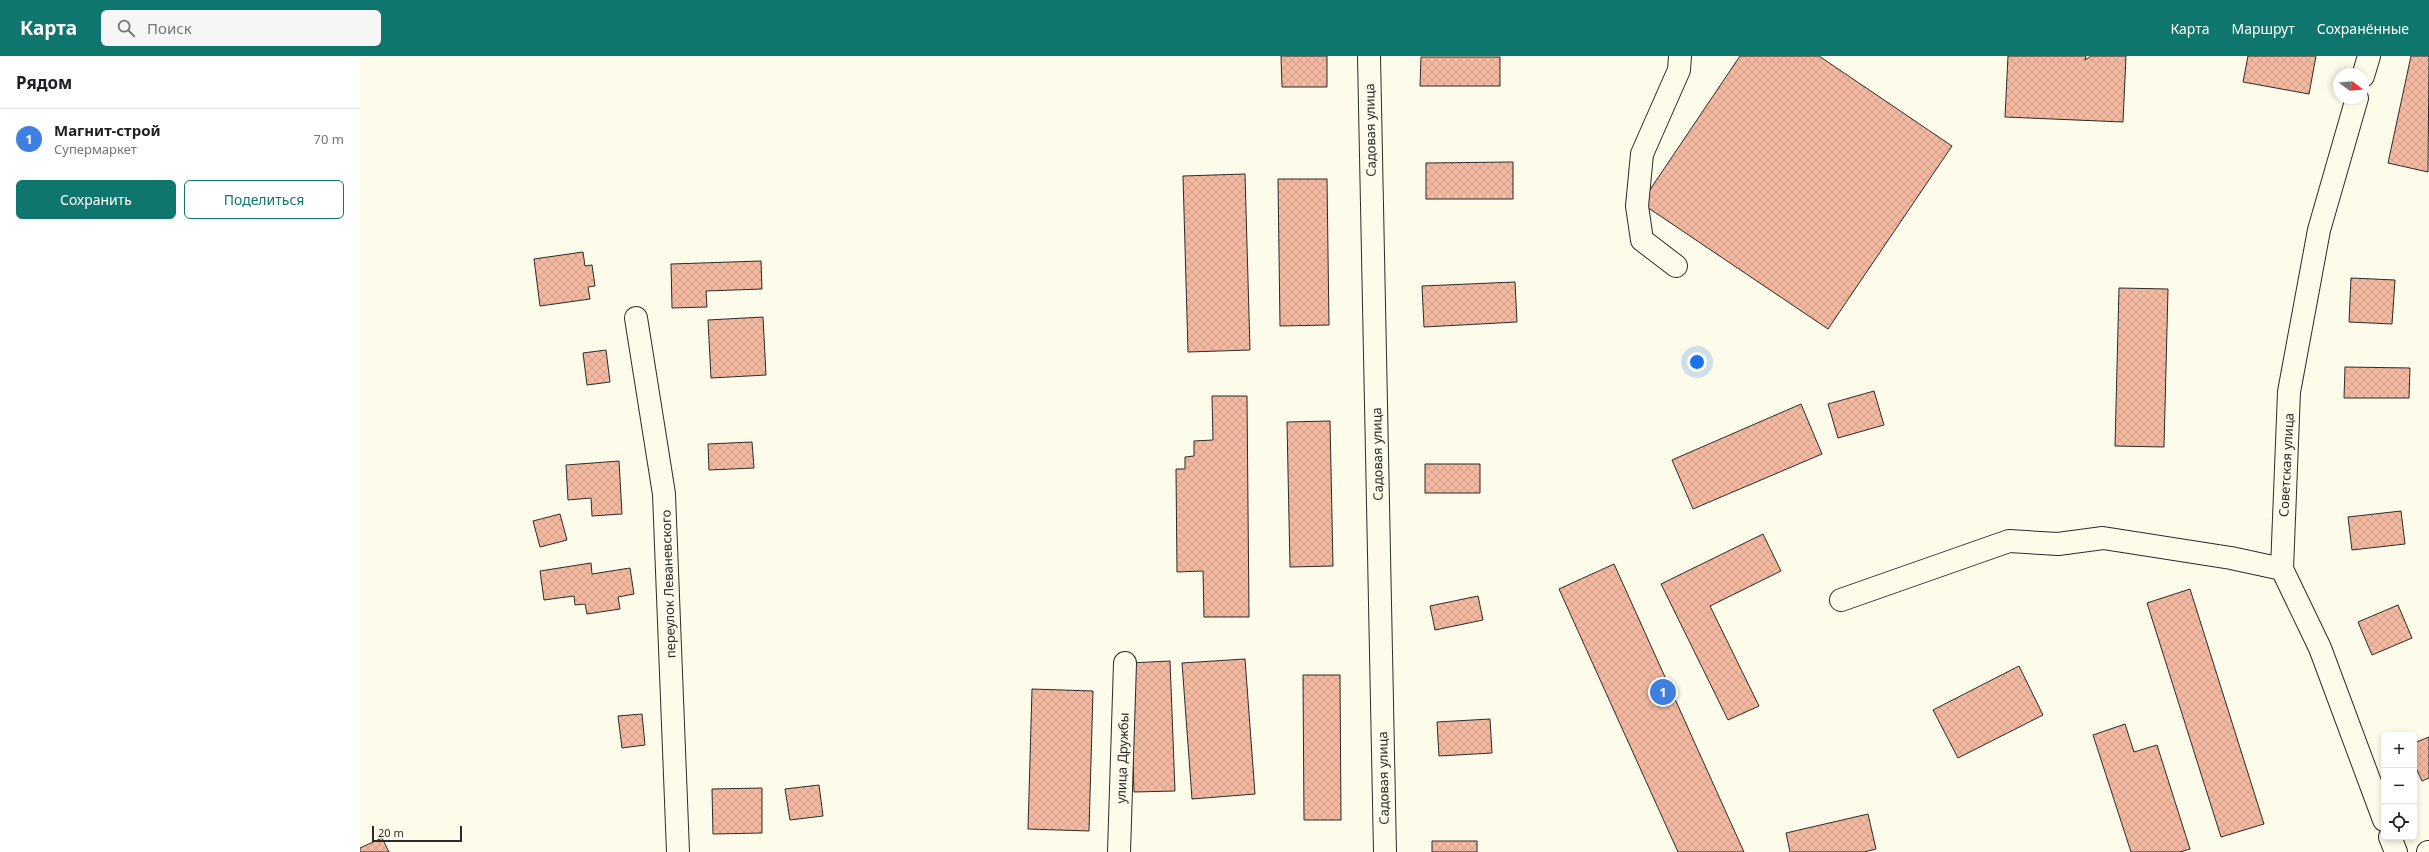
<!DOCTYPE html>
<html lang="ru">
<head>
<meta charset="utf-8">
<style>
  :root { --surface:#fff; --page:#f6f6f6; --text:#202124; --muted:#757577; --line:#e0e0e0; --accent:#0f766e }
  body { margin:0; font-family:"Noto Sans",sans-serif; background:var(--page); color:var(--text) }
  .controls { position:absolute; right:12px; bottom:12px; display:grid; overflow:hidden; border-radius:6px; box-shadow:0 2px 6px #0003 }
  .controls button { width:36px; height:36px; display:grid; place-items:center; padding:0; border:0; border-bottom:1px solid var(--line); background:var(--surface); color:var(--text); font:20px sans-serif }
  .compass { position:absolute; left:1973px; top:12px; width:36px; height:36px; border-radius:50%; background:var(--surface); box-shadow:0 2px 6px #0003; rotate:106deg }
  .scale { position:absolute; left:12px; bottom:10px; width:90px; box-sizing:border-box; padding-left:4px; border:2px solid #2b2b2b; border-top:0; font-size:11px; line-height:14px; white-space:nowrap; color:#2b2b2b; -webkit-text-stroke:3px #fdfbea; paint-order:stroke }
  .you { position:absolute; left:1337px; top:306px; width:14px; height:14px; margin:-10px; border:3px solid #fff; border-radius:50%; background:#1a73e8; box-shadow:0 0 0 6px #1a73e833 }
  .badge { display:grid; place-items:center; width:26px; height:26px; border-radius:50%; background:var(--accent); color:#fff; font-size:13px; font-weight:700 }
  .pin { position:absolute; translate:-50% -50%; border:2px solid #fff; box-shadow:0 1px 4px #0006 }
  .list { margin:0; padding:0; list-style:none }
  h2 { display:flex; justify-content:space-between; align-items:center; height:52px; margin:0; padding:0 16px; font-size:17px }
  h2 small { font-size:13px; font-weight:400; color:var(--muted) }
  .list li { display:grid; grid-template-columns:26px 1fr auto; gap:12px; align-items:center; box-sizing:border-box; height:60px; padding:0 16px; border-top:1px solid var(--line) }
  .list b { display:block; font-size:15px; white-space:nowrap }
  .list p { margin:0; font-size:13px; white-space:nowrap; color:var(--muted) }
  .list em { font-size:13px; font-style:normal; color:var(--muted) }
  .actions { display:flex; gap:8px; padding:12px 16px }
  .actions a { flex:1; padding:9px 0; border:1px solid var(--accent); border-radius:6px; text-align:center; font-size:14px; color:var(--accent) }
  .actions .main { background:var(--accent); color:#fff }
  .icon { flex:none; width:22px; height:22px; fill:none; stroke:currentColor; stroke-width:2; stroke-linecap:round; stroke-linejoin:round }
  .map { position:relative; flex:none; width:2069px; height:796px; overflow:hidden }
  header { display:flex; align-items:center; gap:24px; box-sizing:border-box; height:56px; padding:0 20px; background:var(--accent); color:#fff }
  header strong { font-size:19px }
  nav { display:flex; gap:22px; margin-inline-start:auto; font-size:14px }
  .search { width:280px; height:36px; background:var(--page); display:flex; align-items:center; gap:10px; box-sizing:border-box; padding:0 14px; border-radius:6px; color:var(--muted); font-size:15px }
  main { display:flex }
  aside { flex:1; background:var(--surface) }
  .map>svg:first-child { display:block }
  .building { fill:url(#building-cross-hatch); stroke:#2b2b2b }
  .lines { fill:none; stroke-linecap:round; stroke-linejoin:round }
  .minor-casing { stroke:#2b2b2b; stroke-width:24 }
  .minor { stroke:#fdfbea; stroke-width:22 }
  .labels { text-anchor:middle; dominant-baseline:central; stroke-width:3; stroke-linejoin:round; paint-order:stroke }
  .street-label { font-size:13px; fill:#2b2b2b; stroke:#fdfbea }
</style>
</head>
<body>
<header>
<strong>Карта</strong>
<div class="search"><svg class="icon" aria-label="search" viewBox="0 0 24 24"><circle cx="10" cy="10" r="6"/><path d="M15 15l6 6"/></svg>Поиск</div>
<nav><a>Карта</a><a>Маршрут</a><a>Сохранённые</a></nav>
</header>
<main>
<aside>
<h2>Рядом<small></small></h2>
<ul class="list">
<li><span class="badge" style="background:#3f7fe0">1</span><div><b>Магнит-строй</b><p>Супермаркет</p></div><em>70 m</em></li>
</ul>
<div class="actions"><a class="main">Сохранить</a><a>Поделиться</a></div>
</aside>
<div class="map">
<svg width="2069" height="796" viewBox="0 0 2069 796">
  <defs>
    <pattern id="building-cross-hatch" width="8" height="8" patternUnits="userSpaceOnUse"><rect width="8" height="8" fill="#f2b8a0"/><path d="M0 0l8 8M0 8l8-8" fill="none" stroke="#d09e8a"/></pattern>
  </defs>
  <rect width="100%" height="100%" fill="#fdfbea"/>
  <path class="building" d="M 921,0 L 967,0 L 967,31 L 922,31 Z
    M 1380,0 L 1459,0 L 1592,90 L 1468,273 L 1281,147 Z
    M 1648,0 L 1726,0 L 1725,4 L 1731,0 L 1766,0 L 1763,66 L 1645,61 Z
    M 1888,0 L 1956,0 L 1949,38 L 1883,26 Z
    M 2051,0 L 2069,0 L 2068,116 L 2028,107 Z
    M 1061,1 L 1140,1 L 1140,30 L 1060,30 Z
    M 1153,106 L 1153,143 L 1066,143 L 1066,107 Z
    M 885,118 L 890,294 L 828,296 L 823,120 Z
    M 918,123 L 967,123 L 969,269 L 920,270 Z
    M 223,196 L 225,210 L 232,209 L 235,230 L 228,231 L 230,243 L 180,250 L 174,203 Z
    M 401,205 L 402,233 L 346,235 L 347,251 L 312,252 L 311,208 Z
    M 1991,222 L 2035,224 L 2032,268 L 1989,266 Z
    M 1155,226 L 1157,266 L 1064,271 L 1062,230 Z
    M 1759,232 L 1808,233 L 1804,391 L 1755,390 Z
    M 403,261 L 406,319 L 351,322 L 348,264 Z
    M 246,294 L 250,326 L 227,329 L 223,297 Z
    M 1985,311 L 2050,312 L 2049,342 L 1984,342 Z
    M 1514,335 L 1524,369 L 1478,382 L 1468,348 Z
    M 852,340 L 887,340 L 889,561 L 844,561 L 843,515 L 817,516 L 816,413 L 825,413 L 825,401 L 834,400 L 834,385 L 853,384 Z
    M 1441,348 L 1462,398 L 1333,453 L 1312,404 Z
    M 970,365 L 973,510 L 930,511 L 927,366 Z
    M 392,386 L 394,412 L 349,414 L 348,388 Z
    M 259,405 L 262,458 L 232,460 L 231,442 L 208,444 L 206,409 Z
    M 1065,408 L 1120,408 L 1120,437 L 1065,437 Z
    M 2041,455 L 2045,488 L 1992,494 L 1988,461 Z
    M 200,458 L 207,484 L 180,491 L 173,465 Z
    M 1403,478 L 1421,515 L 1350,550 L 1399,650 L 1368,664 L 1301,528 Z
    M 231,507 L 232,518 L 270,512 L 274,538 L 258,541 L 260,553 L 227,558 L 225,548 L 215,549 L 214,540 L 184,544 L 180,515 Z
    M 1254,508 L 1384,796 L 1318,796 L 1199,533 Z
    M 1830,533 L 1904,768 L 1861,781 L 1787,547 Z
    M 1118,540 L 1123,564 L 1075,574 L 1070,550 Z
    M 2038,549 L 2052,582 L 2012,599 L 1998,566 Z
    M 885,603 L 895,738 L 832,743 L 822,607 Z
    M 810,605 L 815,735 L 774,736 L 770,607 Z
    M 1659,610 L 1683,659 L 1598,702 L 1573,654 Z
    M 943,619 L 980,619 L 981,764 L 944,764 Z
    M 672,633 L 733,635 L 729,775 L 668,773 Z
    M 282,658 L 285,689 L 262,692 L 258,660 Z
    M 1130,663 L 1132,697 L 1079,700 L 1077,666 Z
    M 1765,668 L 1774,696 L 1797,689 L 1830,793 L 1820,796 L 1771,796 L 1733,679 Z
    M 2069,681 L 2069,722 L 2062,725 L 2054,708 L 2054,687 Z
    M 459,729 L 463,760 L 430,764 L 425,733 Z
    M 402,732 L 402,777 L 353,778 L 352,733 Z
    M 1508,758 L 1516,793 L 1504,796 L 1430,796 L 1426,777 Z
    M 22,782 L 29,796 L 0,796 L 0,792 Z
    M 1072,785 L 1117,785 L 1117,796 L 1072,796 Z"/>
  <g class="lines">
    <g class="minor-casing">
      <path id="minor" d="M 1009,0 L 1025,796
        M 2003,20 L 2009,0
        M 1997,42 L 1959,174 L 1929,336 L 1922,513 L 1960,592 L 2024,764
        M 1316,210 L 1282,184 L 1277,150 L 1282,98 L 1319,14 L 1320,0
        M 276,262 L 304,438 L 318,796
        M 1481,544 L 1649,485 L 1698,488 L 1743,482 L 1871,502 L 1922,513
        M 2030,781 L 2036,796
        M 759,796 L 765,607
        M 2068,796 L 2069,796"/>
    </g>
    <use href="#minor" class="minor"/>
  </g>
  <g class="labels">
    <g class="street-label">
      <text transform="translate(1010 74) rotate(-91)">Садовая улица</text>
      <text transform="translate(1017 398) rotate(-91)">Садовая улица</text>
      <text transform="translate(1926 409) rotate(-87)">Советская улица</text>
      <text transform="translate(308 528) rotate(-92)">переулок Леваневского</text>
      <text transform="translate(762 702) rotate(-88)">улица Дружбы</text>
      <text transform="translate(1023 722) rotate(-91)">Садовая улица</text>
    </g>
  </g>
</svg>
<div class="controls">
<button>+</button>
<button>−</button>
<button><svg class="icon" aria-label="locate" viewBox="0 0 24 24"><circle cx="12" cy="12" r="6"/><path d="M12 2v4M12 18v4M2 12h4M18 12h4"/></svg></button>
</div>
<svg class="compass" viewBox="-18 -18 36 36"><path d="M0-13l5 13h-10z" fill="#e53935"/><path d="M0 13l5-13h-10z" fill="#757577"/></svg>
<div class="scale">20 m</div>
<div class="you"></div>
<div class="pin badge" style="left:1303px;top:636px;background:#3f7fe0">1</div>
</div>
</main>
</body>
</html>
